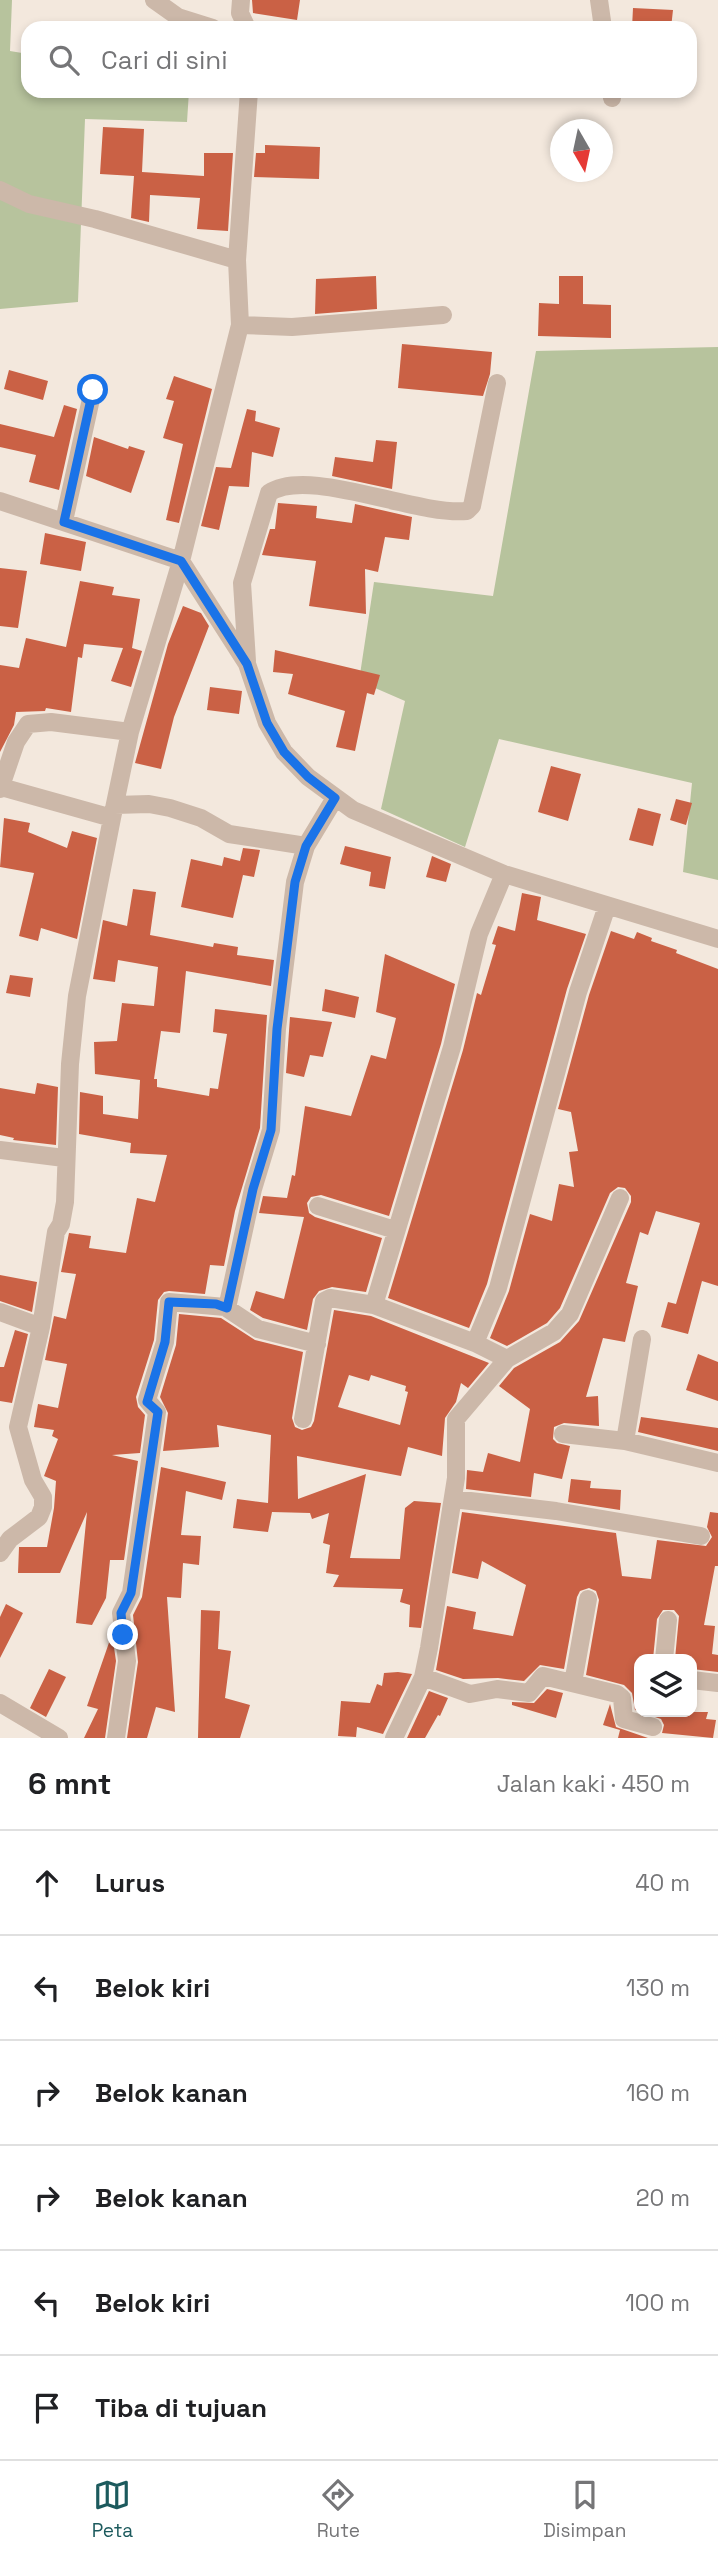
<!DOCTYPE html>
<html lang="id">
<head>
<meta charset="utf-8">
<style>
  :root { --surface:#fff; --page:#f6f6f6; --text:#202124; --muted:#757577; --line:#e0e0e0; --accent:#1c5a5d }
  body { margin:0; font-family:"Space Grotesk",sans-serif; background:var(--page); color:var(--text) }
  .controls { position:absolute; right:21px; bottom:21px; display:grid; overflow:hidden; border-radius:14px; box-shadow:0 4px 10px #0003 }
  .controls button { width:63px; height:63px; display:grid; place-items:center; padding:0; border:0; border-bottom:2px solid var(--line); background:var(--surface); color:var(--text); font:35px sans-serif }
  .compass { position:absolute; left:550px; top:119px; width:63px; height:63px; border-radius:50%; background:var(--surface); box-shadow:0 4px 10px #0003; rotate:171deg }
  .stop { position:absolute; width:21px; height:21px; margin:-16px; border:5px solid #1a73e8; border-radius:50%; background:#fff }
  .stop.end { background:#1a73e8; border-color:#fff; box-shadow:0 2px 7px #0008 }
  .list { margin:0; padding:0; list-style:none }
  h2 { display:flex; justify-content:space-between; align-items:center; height:91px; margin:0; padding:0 28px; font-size:30px }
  h2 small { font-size:23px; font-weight:400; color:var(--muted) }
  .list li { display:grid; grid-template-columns:46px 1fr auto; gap:21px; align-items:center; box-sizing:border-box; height:105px; padding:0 28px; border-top:2px solid var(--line) }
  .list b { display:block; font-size:26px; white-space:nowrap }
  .list em { font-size:23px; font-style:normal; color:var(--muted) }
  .icon { flex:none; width:38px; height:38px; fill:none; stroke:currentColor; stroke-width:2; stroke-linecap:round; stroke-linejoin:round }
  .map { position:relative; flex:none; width:718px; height:1738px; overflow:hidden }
  .search { position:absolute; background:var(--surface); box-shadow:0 4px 10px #0003; left:21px; right:21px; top:21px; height:77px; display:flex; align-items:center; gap:18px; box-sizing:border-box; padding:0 24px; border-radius:21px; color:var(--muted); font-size:26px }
  .sheet { height:721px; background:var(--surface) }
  nav { display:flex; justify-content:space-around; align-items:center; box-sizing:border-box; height:98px; border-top:2px solid var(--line); background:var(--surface); font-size:19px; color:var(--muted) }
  nav a { display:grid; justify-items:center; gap:4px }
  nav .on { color:var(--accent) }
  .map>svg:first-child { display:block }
  .green { fill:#b7c39d }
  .building { fill:#ca6145; fill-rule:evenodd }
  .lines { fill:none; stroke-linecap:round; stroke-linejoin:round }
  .minor { stroke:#ccb8a9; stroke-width:18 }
  .route { stroke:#1a73e8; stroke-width:9 }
</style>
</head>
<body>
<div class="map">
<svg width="718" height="1738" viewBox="0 0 718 1738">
  <rect width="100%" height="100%" fill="#f3e8dd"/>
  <path class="green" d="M 0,0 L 12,0 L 10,51 L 28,54 L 28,91 L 189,91 L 187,122 L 85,119 L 78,302 L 0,309 Z
    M 718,347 L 718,880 L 683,872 L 692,783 L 499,739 L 465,847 L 381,809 L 405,701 L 359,681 L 374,582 L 493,596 L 536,351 Z"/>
  <path class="building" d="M 252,0 L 300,0 L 297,20 L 253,13 Z
    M 633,8 L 673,10 L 671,28 L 632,28 Z
    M 103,127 L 144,129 L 142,172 L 204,176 L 204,153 L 233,153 L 228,231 L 197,229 L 200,198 L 150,195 L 149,222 L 131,218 L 134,176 L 100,174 Z
    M 265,145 L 320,147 L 319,179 L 254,177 L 256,153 L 265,153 Z
    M 376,276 L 377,309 L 315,314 L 316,279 Z
    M 559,276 L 583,276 L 583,304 L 611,305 L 611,338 L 538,336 L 539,303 L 559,304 Z
    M 402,344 L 492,352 L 490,374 L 483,396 L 398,388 Z
    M 9,370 L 48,381 L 43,400 L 4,389 Z
    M 174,376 L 212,389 L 179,523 L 166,520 L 183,444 L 163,438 L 174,401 L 166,399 Z
    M 64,405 L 77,409 L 59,490 L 29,482 L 36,455 L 0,447 L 0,424 L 54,437 Z
    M 247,409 L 256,411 L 255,421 L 280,428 L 273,457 L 252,452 L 249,487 L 229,486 L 219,530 L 201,526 L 216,467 L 231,468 Z
    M 94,437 L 128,449 L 129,446 L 145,451 L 131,493 L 86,476 Z
    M 376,440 L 397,442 L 392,489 L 332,476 L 335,457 L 373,462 Z
    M 278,503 L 317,506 L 316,518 L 352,523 L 355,504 L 412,517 L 409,540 L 385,537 L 378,572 L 365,569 L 366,614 L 309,606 L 316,561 L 262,555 L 270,529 L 275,529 Z
    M 45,533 L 86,542 L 81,571 L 40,564 Z
    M 0,568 L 27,571 L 18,628 L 0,626 Z
    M 80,581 L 114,587 L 112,595 L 140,599 L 132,648 L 142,651 L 131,687 L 111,681 L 123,648 L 84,644 L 82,658 L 78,657 L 71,712 L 46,708 L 45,711 L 16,712 L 14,725 L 0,752 L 0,665 L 19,668 L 26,638 L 66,647 Z
    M 183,606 L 201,613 L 209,626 L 174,717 L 161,769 L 135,763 L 168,644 Z
    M 275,650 L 380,675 L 374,695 L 367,693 L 355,751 L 336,747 L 345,711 L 288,694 L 293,674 L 273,672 Z
    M 210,687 L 242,691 L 239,714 L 207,710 Z
    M 551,766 L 581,774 L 568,821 L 538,812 Z
    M 676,799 L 692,803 L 686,825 L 670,820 Z
    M 638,808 L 661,814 L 653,846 L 629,840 Z
    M 4,818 L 30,823 L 28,832 L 67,848 L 72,831 L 97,838 L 77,939 L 41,928 L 38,941 L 19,936 L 34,873 L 0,867 Z
    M 345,846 L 391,857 L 385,889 L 369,886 L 371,872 L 340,864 Z
    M 243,848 L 260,850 L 254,877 L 243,875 L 233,918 L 181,907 L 191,859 L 222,866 L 224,857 L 240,861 Z
    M 432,856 L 451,864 L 446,882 L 426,877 Z
    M 133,889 L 156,892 L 150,935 L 213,947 L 214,943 L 238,947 L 237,955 L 274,960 L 271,986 L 186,971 L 180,1033 L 161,1031 L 154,1079 L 157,1079 L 157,1087 L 209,1096 L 210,1088 L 218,1089 L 227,1034 L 213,1032 L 215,1009 L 267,1015 L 260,1128 L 235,1211 L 224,1266 L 210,1265 L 205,1294 L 169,1291 L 164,1292 L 158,1300 L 154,1340 L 136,1397 L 138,1407 L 145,1415 L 140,1453 L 112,1455 L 138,1461 L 124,1560 L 110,1560 L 106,1598 L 92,1625 L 76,1623 L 87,1512 L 60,1573 L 18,1573 L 19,1547 L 47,1547 L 54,1508 L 56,1481 L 44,1476 L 58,1439 L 52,1436 L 54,1430 L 34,1427 L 38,1404 L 58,1408 L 67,1364 L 45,1360 L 54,1316 L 66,1319 L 76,1274 L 61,1272 L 69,1233 L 91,1236 L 89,1248 L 126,1253 L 137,1198 L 155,1202 L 167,1155 L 130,1153 L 131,1143 L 79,1134 L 80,1092 L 103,1096 L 103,1114 L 138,1119 L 140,1080 L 95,1074 L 94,1042 L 117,1041 L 122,1003 L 154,1006 L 158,967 L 118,960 L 115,982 L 93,979 L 103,920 L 127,926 Z
    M 522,893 L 541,897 L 537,920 L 586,934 L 567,989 L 487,1284 L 469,1328 L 388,1298 L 463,1050 L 477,993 L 481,995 L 496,945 L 492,944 L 498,926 L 515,931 Z
    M 611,931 L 634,939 L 637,932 L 652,938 L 651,941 L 677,950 L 676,953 L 718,969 L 718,1286 L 702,1281 L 688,1334 L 661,1327 L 668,1302 L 676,1304 L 700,1223 L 656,1211 L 648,1235 L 640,1232 L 626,1283 L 638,1286 L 625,1342 L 603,1338 L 586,1397 L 598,1396 L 599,1426 L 564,1423 L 554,1427 L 553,1439 L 557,1443 L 570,1446 L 562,1479 L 534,1473 L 531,1497 L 466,1489 L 467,1470 L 483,1472 L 488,1453 L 520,1462 L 530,1409 L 499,1386 L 514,1368 L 560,1342 L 579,1321 L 631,1202 L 631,1196 L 625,1188 L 618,1187 L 610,1193 L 560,1308 L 547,1323 L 507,1346 L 490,1338 L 509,1291 L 530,1214 L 552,1221 L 559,1184 L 574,1187 L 569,1152 L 578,1151 L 571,1112 L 558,1109 L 589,995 Z
    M 385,954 L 455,984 L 441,1044 L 389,1216 L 321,1195 L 311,1197 L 307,1203 L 309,1213 L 315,1217 L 382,1238 L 366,1292 L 332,1287 L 319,1291 L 313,1299 L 307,1330 L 263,1318 L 250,1310 L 256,1291 L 284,1299 L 304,1217 L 259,1213 L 263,1196 L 287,1198 L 292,1175 L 295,1176 L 305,1106 L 351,1116 L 371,1055 L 386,1059 L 396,1018 L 376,1012 Z
    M 10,975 L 33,978 L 30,997 L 6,993 Z
    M 325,989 L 359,997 L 355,1018 L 322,1011 Z
    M 290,1017 L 332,1022 L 323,1057 L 310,1055 L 304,1077 L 286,1073 Z
    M 37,1083 L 58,1087 L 56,1145 L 13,1140 L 14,1138 L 0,1135 L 0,1088 L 35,1094 Z
    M 0,1275 L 37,1282 L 32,1312 L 0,1301 Z
    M 334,1310 L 371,1316 L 489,1363 L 468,1388 L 461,1383 L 456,1402 L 445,1418 L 442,1456 L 408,1447 L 401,1476 L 297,1456 L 298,1499 L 366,1474 L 350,1558 L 400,1559 L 405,1508 L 414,1501 L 441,1503 L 421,1628 L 409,1627 L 410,1605 L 400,1602 L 403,1589 L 333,1587 L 339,1575 L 326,1573 L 330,1545 L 323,1543 L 329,1513 L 312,1519 L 310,1513 L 272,1512 L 268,1532 L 233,1528 L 237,1499 L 268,1503 L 271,1435 L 217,1425 L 219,1447 L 163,1451 L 168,1413 L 160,1397 L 176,1345 L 179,1314 L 221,1318 L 255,1340 L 303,1352 L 292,1418 L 295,1427 L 302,1430 L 311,1427 L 314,1421 ZM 349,1375 L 369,1381 L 371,1375 L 406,1386 L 405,1391 L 408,1392 L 400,1425 L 338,1407 Z
    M 15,1330 L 28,1334 L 12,1403 L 0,1401 L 0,1367 L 4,1367 Z
    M 698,1354 L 718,1362 L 718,1401 L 686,1390 Z
    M 641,1417 L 718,1428 L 718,1451 L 638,1432 Z
    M 161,1467 L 226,1482 L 222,1500 L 186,1491 L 181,1535 L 201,1536 L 199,1565 L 183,1563 L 181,1598 L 167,1597 L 175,1712 L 156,1707 L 147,1738 L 127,1738 L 138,1662 L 133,1615 L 142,1597 Z
    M 571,1479 L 591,1481 L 590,1488 L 621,1490 L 620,1510 L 568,1502 Z
    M 462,1512 L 616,1533 L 622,1576 L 651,1579 L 657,1540 L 706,1546 L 712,1537 L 707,1527 L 710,1512 L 718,1513 L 718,1566 L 715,1566 L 704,1625 L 715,1626 L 712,1654 L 718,1655 L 718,1672 L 692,1669 L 692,1659 L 675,1659 L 679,1616 L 674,1610 L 663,1610 L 657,1619 L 653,1659 L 639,1659 L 639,1711 L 635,1710 L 632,1693 L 624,1685 L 586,1675 L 599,1600 L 596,1591 L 589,1588 L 580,1591 L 577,1597 L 564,1669 L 540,1665 L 524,1681 L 498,1678 L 463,1679 L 436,1670 L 447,1606 L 476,1612 L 473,1629 L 513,1636 L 526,1585 L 482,1561 L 478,1579 L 452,1573 Z
    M 6,1604 L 23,1613 L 0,1658 L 0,1617 Z
    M 201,1610 L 220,1611 L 218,1649 L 231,1651 L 225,1698 L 250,1705 L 240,1738 L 198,1738 Z
    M 112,1634 L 116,1661 L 105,1738 L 84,1738 L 98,1709 L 87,1706 Z
    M 49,1669 L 66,1677 L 46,1717 L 30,1708 Z
    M 398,1672 L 412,1674 L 383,1734 L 357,1727 L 356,1737 L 338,1736 L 341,1701 L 370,1703 L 377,1684 L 382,1686 L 384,1673 Z
    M 547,1689 L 563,1693 L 556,1718 L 512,1705 L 512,1702 L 534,1703 Z
    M 429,1691 L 448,1698 L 440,1716 L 438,1715 L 425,1738 L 407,1738 Z
    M 610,1704 L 616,1727 L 648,1738 L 618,1738 L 620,1730 L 603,1725 Z
    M 640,1712 L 708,1712 L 706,1719 L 716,1720 L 713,1738 L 662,1733 L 664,1725 L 661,1719 Z"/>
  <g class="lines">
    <path class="minor" d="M 154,0 L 178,17 L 213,28
      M 241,0 L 240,13 L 247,28
      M 599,0 L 603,28
      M 611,91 L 612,98
      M 0,190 L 29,204 L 95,219 L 237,260
      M 240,325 L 292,327 L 443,315
      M 0,501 L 181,561 L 247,664 L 267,723 L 284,752 L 308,777 L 353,810 L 504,874 L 718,939
      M 64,521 L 93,390
      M 247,661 L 242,583 L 269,493 C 308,466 415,516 467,511 L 472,506 L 497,383
      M 1,787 L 112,818
      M 0,789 L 16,742 L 28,724 L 51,722 L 130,732
      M 115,805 L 149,804 L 170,808 L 201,818 L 229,834 L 306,846
      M 0,1150 L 64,1158
      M 318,1206 L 395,1230
      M 374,1305 L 475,1343 L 507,1359 L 456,1419 L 456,1478 L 429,1648 L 423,1677 L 394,1738
      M 227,1308 L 253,1189 L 271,1130 L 277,1029 L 295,882 L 306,846 L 335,798
      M 0,1312 L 41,1327
      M 475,1343 L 498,1288 L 578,992 L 607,906
      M 507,1359 L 554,1332 L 570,1314 L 620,1198
      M 303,1419 L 324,1301 L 330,1298 L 374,1305 L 452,1047 L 479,934 L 504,874
      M 563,1434 L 625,1441 L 718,1463
      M 625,1441 L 642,1339
      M 453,1499 L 556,1511 L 701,1536
      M 0,1553 L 10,1539 L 39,1517 L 43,1507 L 43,1497 L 33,1480 L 18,1427 L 41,1327 L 56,1232 L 61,1224 L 65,1202 L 70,1064 L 77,996 L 112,818 L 130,732 L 181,561 L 240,325 L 237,260 L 249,91
      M 664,1659 L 668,1620
      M 423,1677 L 470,1694 L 497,1689 L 529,1693 L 543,1676 L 617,1694 L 622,1698 L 624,1719 L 653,1727
      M 692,1680 L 718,1683
      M 573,1683 L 588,1599
      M 0,1703 L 59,1738
      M 116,1738 L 127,1661 L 121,1613 L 131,1593 L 157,1412 L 147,1400 L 165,1342 L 169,1302 L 225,1307 L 258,1329 L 317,1344"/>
  </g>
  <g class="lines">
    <path class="route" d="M 93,390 L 64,522 L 181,561 L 247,664 L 267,723 L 284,752 L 308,777 L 335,798 L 306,846 L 295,882 L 277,1029 L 271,1130 L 253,1189 L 227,1308 L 216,1304 L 169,1302 L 165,1342 L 147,1402 L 158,1412 L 131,1593 L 121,1613 L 123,1635"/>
  </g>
</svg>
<div class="controls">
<button><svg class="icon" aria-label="layers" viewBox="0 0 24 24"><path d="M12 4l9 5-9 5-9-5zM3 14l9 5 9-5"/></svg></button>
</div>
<svg class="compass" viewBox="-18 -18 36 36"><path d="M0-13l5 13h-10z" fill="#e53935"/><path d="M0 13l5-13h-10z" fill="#757577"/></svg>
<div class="stop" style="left:93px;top:390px"></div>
<div class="stop end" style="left:123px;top:1635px"></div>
<div class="search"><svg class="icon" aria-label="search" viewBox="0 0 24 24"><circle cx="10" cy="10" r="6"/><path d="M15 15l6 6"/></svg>Cari di sini</div>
</div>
<section class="sheet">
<h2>6 mnt<small>Jalan kaki · 450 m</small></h2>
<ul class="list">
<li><svg class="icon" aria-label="ahead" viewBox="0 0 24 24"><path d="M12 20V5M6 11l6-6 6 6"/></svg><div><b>Lurus</b></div><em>40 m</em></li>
<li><svg class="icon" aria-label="left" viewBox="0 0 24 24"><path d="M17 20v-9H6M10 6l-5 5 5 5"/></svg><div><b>Belok kiri</b></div><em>130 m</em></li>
<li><svg class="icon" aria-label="right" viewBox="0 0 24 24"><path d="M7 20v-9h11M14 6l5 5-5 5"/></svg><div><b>Belok kanan</b></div><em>160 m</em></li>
<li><svg class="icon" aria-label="right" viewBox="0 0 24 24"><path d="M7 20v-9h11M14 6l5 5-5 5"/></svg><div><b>Belok kanan</b></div><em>20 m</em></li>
<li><svg class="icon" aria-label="left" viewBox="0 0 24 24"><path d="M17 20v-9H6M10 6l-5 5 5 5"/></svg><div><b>Belok kiri</b></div><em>100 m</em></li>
<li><svg class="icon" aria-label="arrive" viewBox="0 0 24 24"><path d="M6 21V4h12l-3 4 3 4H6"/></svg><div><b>Tiba di tujuan</b></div></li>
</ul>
</section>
<nav>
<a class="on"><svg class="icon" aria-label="map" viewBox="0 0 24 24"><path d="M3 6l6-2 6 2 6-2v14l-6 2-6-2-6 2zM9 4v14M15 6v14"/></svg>Peta</a>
<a><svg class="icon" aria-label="directions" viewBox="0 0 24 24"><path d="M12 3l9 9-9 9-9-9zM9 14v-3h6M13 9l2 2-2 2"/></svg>Rute</a>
<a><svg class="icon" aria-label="saved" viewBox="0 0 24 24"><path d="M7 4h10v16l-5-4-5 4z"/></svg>Disimpan</a>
</nav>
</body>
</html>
